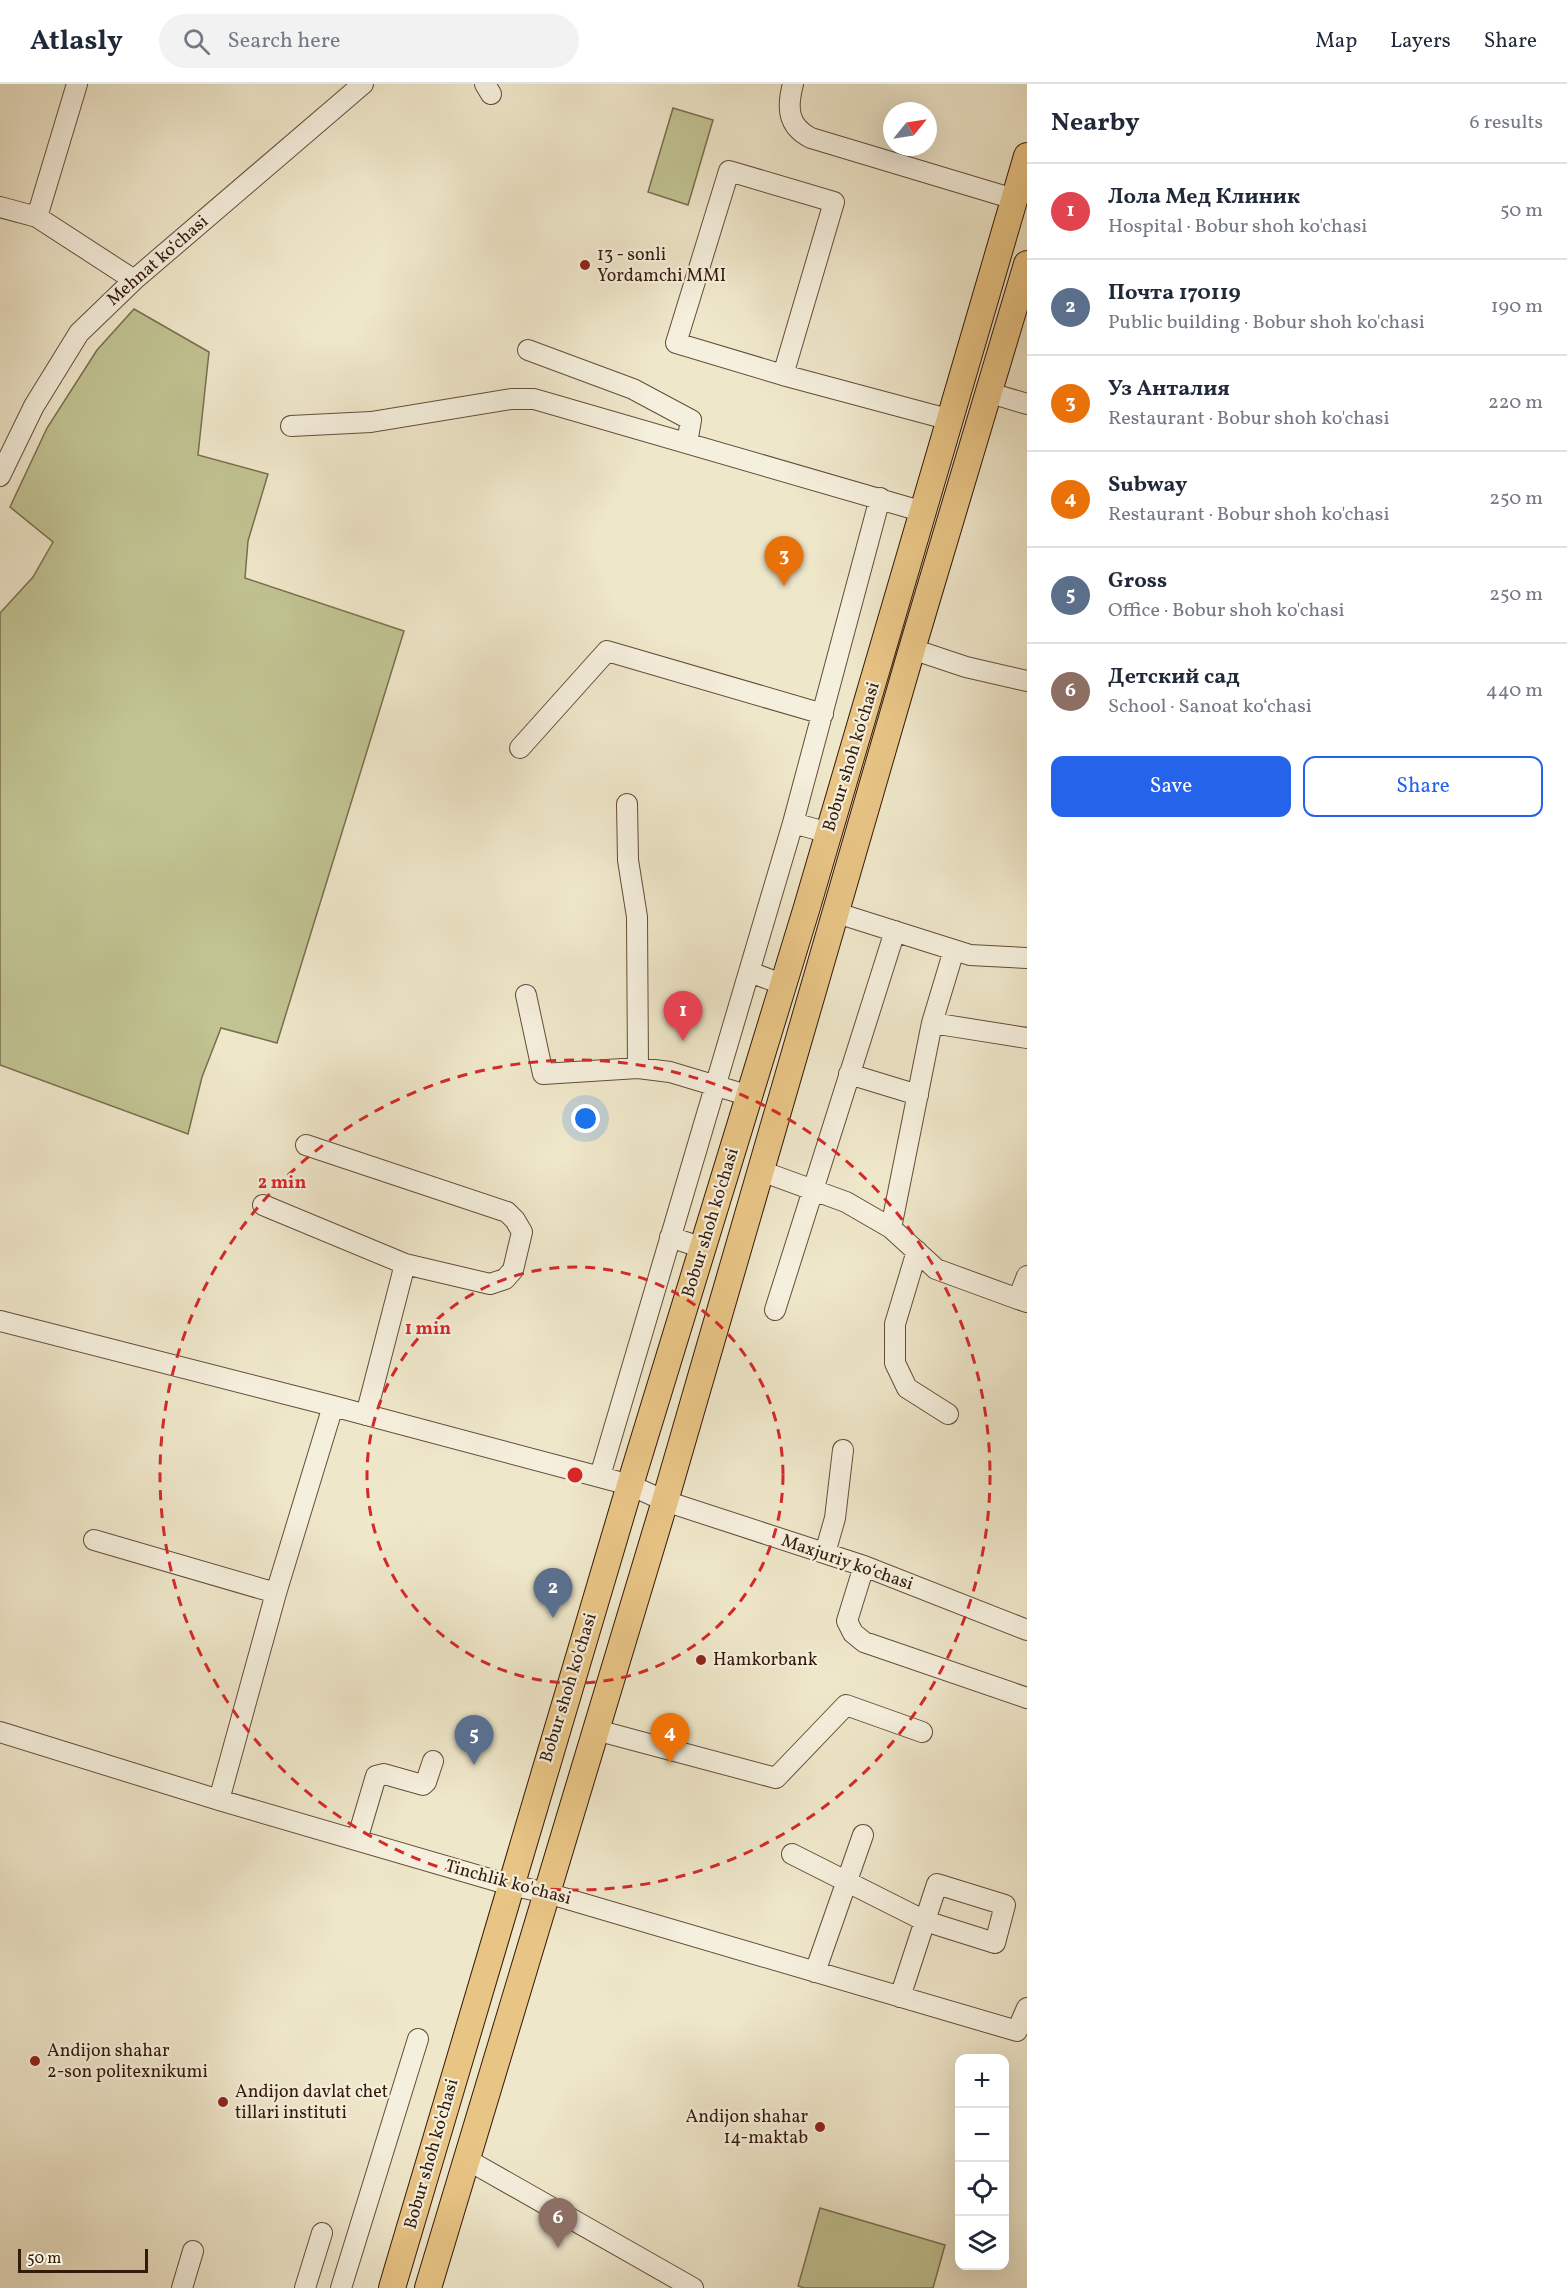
<!DOCTYPE html>
<html lang="en">
<head>
<meta charset="utf-8">
<style>
  :root { --surface:#fff; --page:#f2f2f3; --text:#1f2937; --muted:#747a83; --line:#e0e1e3; --accent:#2563eb }
  body { margin:0; font-family:Vollkorn,serif; background:var(--page); color:var(--text) }
  .controls { position:absolute; right:18px; bottom:18px; display:grid; overflow:hidden; border-radius:12px; box-shadow:0 6px 24px #0002 }
  .controls button { width:54px; height:54px; display:grid; place-items:center; padding:0; border:0; border-bottom:2px solid var(--line); background:var(--surface); color:var(--text); font:30px sans-serif }
  .compass { position:absolute; left:883px; top:18px; width:54px; height:54px; border-radius:50%; background:var(--surface); box-shadow:0 6px 24px #0002; rotate:60deg }
  .scale { position:absolute; left:18px; bottom:15px; width:130px; box-sizing:border-box; padding-left:6px; border:3px solid #341a09; border-top:0; font-size:16px; line-height:21px; white-space:nowrap; color:#341a09; -webkit-text-stroke:4px #f5efdd; paint-order:stroke }
  .you { position:absolute; left:586px; top:1035px; width:21px; height:21px; margin:-15px; border:4px solid #fff; border-radius:50%; background:#1a73e8; box-shadow:0 0 0 9px #1a73e833 }
  .badge { display:grid; place-items:center; width:39px; height:39px; border-radius:50%; background:var(--accent); color:#fff; font-size:20px; font-weight:700 }
  .pin { position:absolute; translate:-50% -50px; filter:drop-shadow(0 2px 3px #0008) }
  .pin::after { content:''; position:absolute; top:32px; width:21px; height:18px; background:inherit; clip-path:polygon(0 0,100% 0,50% 100%) }
  .list { margin:0; padding:0; list-style:none }
  h2 { display:flex; justify-content:space-between; align-items:center; height:78px; margin:0; padding:0 24px; font-size:26px }
  h2 small { font-size:20px; font-weight:400; color:var(--muted) }
  .list li { display:grid; grid-template-columns:39px 1fr auto; gap:18px; align-items:center; box-sizing:border-box; height:96px; padding:0 24px; border-top:2px solid var(--line) }
  .list b { display:block; font-size:22px; white-space:nowrap }
  .list p { margin:0; font-size:20px; white-space:nowrap; color:var(--muted) }
  .list em { font-size:20px; font-style:normal; color:var(--muted) }
  .actions { display:flex; gap:12px; padding:18px 24px }
  .actions a { flex:1; padding:14px 0; border:2px solid var(--accent); border-radius:12px; text-align:center; font-size:21px; color:var(--accent) }
  .actions .main { background:var(--accent); color:#fff }
  .icon { flex:none; width:33px; height:33px; fill:none; stroke:currentColor; stroke-width:2; stroke-linecap:round; stroke-linejoin:round }
  .map { position:relative; flex:none; width:1027px; height:2204px; overflow:hidden }
  header { display:flex; align-items:center; gap:36px; box-sizing:border-box; height:84px; padding:0 30px; background:var(--surface); border-bottom:2px solid var(--line) }
  header strong { font-size:28px }
  nav { display:flex; gap:33px; margin-inline-start:auto; font-size:21px }
  .search { width:420px; height:54px; background:var(--page); display:flex; align-items:center; gap:15px; box-sizing:border-box; padding:0 21px; border-radius:33px; color:var(--muted); font-size:22px }
  main { display:flex }
  aside { flex:1; background:var(--surface) }
  .map>svg:first-child { display:block }
  .green { fill:#c1c392; stroke:#7a6e4e; stroke-width:1.5 }
  .lines { fill:none; stroke-linecap:round; stroke-linejoin:round }
  .minor-casing { stroke:#634d39; stroke-width:22 }
  .major-casing { stroke:#341a09; stroke-width:28 }
  .minor { stroke:#f5efdd; stroke-width:20 }
  .major { stroke:#e8c485; stroke-width:26 }
  .ring { fill:none; stroke:#d62828; stroke-width:3; stroke-dasharray:10 8 }
  .poi-dot { fill:#8f2418; stroke:#f5efdd; stroke-width:2 }
  .labels { text-anchor:middle; dominant-baseline:central; stroke-width:4.5; stroke-linejoin:round; paint-order:stroke }
  .poi-label { font-size:18px; fill:#341a09; stroke:#f5efdd; text-anchor:start }
  .street-label { font-size:18px; fill:#341a09; stroke:#f5efdd }
  .centre { fill:#d62828; stroke:#f5efdd; stroke-width:3 }
  .ring-label { font-size:18px; text-anchor:middle; font-weight:bold; fill:#d62828; stroke:#f5efdd; stroke-width:4.5; stroke-linejoin:round; paint-order:stroke }
</style>
</head>
<body>
<header>
<strong>Atlasly</strong>
<div class="search"><svg class="icon" aria-label="search" viewBox="0 0 24 24"><circle cx="10" cy="10" r="6"/><path d="M15 15l6 6"/></svg>Search here</div>
<nav><a>Map</a><a>Layers</a><a>Share</a></nav>
</header>
<main>
<div class="map">
<svg width="1027" height="2204" viewBox="0 0 1027 2204">
  <rect width="100%" height="100%" fill="#efe7ca"/>
  <filter id="stains"><feTurbulence type="fractalNoise" baseFrequency=".00333" numOctaves="4"/><feColorMatrix values="0 0 0 0 .2 0 0 0 0 .09 0 0 0 0 .02 0 0 0 .5 -.17"/></filter>
  <radialGradient id="worn" r=".72"><stop offset=".6" stop-color="#630" stop-opacity="0"/><stop offset="1" stop-color="#630" stop-opacity=".3"/></radialGradient>
  <path class="green" d="M 673,24 L 713,36 L 688,121 L 648,108 Z
    M 134,225 L 209,268 L 198,371 L 268,390 L 248,457 L 245,494 L 404,547 L 277,959 L 221,944 L 202,993 L 188,1050 L 0,981 L 0,529 L 33,493 L 53,458 L 10,423 L 47,344 L 97,266 Z
    M 820,2124 L 945,2161 L 933,2204 L 804,2204 L 798,2202 Z"/>
  <g class="lines">
    <g class="minor-casing">
      <path id="minor" d="M 77,0 L 37,133 L 134,196
        M 485,0 L 491,10
        M 793,0 C 787,23 787,42 811,54 L 1014,115
        M 729,87 L 834,118 L 783,291 L 676,259 Z
        M 0,123 L 37,133
        M 528,266 L 633,305 L 691,336 L 687,359
        M 783,291 L 951,336
        M 990,309 L 1027,320
        M 291,342 L 371,338 L 511,315 L 534,315 L 924,428
        M 0,392 L 34,322 L 79,249 L 134,196 L 363,0
        M 912,565 L 966,583 L 1027,597
        M 520,664 L 607,567 L 823,630
        M 627,720 L 628,776 L 637,833 L 638,984
        M 793,739 L 829,749
        M 837,829 L 970,871 L 1027,874
        M 954,866 L 932,939 L 1027,954
        M 750,888 L 784,901
        M 526,911 L 543,990 L 638,984 L 670,988 L 750,1012
        M 849,990 L 918,1011
        M 306,1061 L 507,1128 L 515,1136 L 522,1148 L 513,1186 L 505,1195 L 490,1200 L 405,1180 L 366,1331
        M 761,1087 L 846,1118 L 891,1144 L 936,1185 L 1018,1215
        M 263,1121 L 405,1180
        M 891,1144 L 932,939
        M 670,1153 L 703,1164
        M 917,1167 L 895,1240 L 895,1279 L 907,1304 L 948,1330
        M 1027,1192 L 1018,1215 L 1027,1218
        M 775,1226 L 895,847
        M 0,1237 L 333,1322 L 630,1401 L 665,1417 L 864,1482 L 1027,1546
        M 600,1392 L 793,739 L 880,414
        M 94,1456 L 276,1509
        M 825,1469 L 835,1434 L 843,1366
        M 864,1482 L 847,1537 L 853,1549 L 864,1558 L 1027,1614
        M 596,1646 L 776,1694 L 846,1621 L 922,1648
        M 0,1648 L 219,1716 L 510,1801 L 547,1809 L 1017,1947 L 1027,1924
        M 219,1716 L 276,1509 L 333,1322
        M 357,1756 L 376,1692 L 384,1690 L 423,1701 L 426,1698 L 433,1677
        M 792,1770 L 925,1837 L 995,1859 L 1005,1821 L 937,1800 L 900,1913
        M 815,1888 L 863,1751
        M 466,2075 L 693,2204
        M 182,2204 L 193,2167
        M 305,2204 L 322,2149
        M 341,2204 L 418,1955"/>
    </g>
    <g class="major-casing">
      <path id="major" d="M 392,2204 L 630,1401 L 807,823 L 1027,72
        M 428,2204 L 665,1417 L 912,565 L 1027,180"/>
    </g>
    <use href="#minor" class="minor"/>
    <use href="#major" class="major"/>
  </g>
  <g class="ring">
    <circle cx="575" cy="1391" r="208"/>
    <circle cx="575" cy="1391" r="415"/>
  </g>
  <g class="poi-dot">
    <circle cx="585" cy="181" r="6"/>
    <circle cx="701" cy="1576" r="6"/>
    <circle cx="35" cy="1977" r="6"/>
    <circle cx="223" cy="2018" r="6"/>
    <circle cx="820" cy="2043" r="6"/>
  </g>
  <g class="labels">
    <g class="poi-label">
      <text x="597" y="171">13 - sonli<tspan x="597" dy="21">Yordamchi MMI</tspan></text>
      <text x="713" y="1576">Hamkorbank</text>
      <text x="47" y="1967">Andijon shahar<tspan x="47" dy="21">2-son politexnikumi</tspan></text>
      <text x="235" y="2008">Andijon davlat chet<tspan x="235" dy="21">tillari instituti</tspan></text>
      <text x="808" y="2033" text-anchor="end">Andijon shahar<tspan x="808" dy="21">14-maktab</tspan></text>
    </g>
    <g class="street-label">
      <text transform="translate(158 177) rotate(-41)">Mehnat koʻchasi</text>
      <text transform="translate(852 673) rotate(-73)">Bobur shoh ko'chasi</text>
      <text transform="translate(711 1139) rotate(-73)">Bobur shoh ko'chasi</text>
      <text transform="translate(847 1479) rotate(19)">Maxjuriy koʻchasi</text>
      <text transform="translate(569 1604) rotate(-73)">Bobur shoh ko'chasi</text>
      <text transform="translate(508 1799) rotate(15)">Tinchlik ko'chasi</text>
      <text transform="translate(432 2070) rotate(-74)">Bobur shoh ko'chasi</text>
    </g>
  </g>
  <circle cx="575" cy="1391" r="9" class="centre"/>
  <g class="ring-label">
    <text x="282" y="1104">2 min</text>
    <text x="428" y="1250">1 min</text>
  </g>
  <rect width="100%" height="100%" filter="url(#stains)"/>
  <rect width="100%" height="100%" fill="url(#worn)"/>
</svg>
<div class="controls">
<button>+</button>
<button>−</button>
<button><svg class="icon" aria-label="locate" viewBox="0 0 24 24"><circle cx="12" cy="12" r="6"/><path d="M12 2v4M12 18v4M2 12h4M18 12h4"/></svg></button>
<button><svg class="icon" aria-label="layers" viewBox="0 0 24 24"><path d="M12 4l9 5-9 5-9-5zM3 14l9 5 9-5"/></svg></button>
</div>
<svg class="compass" viewBox="-18 -18 36 36"><path d="M0-13l5 13h-10z" fill="#e53935"/><path d="M0 13l5-13h-10z" fill="#747a83"/></svg>
<div class="scale">50 m</div>
<div class="you"></div>
<div class="pin badge" style="left:683px;top:957px;background:#e0444e">1</div>
<div class="pin badge" style="left:553px;top:1534px;background:#5c6f8a">2</div>
<div class="pin badge" style="left:784px;top:502px;background:#e8710a">3</div>
<div class="pin badge" style="left:670px;top:1679px;background:#e8710a">4</div>
<div class="pin badge" style="left:474px;top:1681px;background:#5c6f8a">5</div>
<div class="pin badge" style="left:558px;top:2164px;background:#8d6e63">6</div>
</div>
<aside>
<h2>Nearby<small>6 results</small></h2>
<ul class="list">
<li><span class="badge" style="background:#e0444e">1</span><div><b>Лола Мед Клиник</b><p>Hospital · Bobur shoh ko'chasi</p></div><em>50 m</em></li>
<li><span class="badge" style="background:#5c6f8a">2</span><div><b>Почта 170119</b><p>Public building · Bobur shoh ko'chasi</p></div><em>190 m</em></li>
<li><span class="badge" style="background:#e8710a">3</span><div><b>Уз Анталия</b><p>Restaurant · Bobur shoh ko'chasi</p></div><em>220 m</em></li>
<li><span class="badge" style="background:#e8710a">4</span><div><b>Subway</b><p>Restaurant · Bobur shoh ko'chasi</p></div><em>250 m</em></li>
<li><span class="badge" style="background:#5c6f8a">5</span><div><b>Gross</b><p>Office · Bobur shoh ko'chasi</p></div><em>250 m</em></li>
<li><span class="badge" style="background:#8d6e63">6</span><div><b>Детский сад</b><p>School · Sanoat koʻchasi</p></div><em>440 m</em></li>
</ul>
<div class="actions"><a class="main">Save</a><a>Share</a></div>
</aside>
</main>
</body>
</html>
